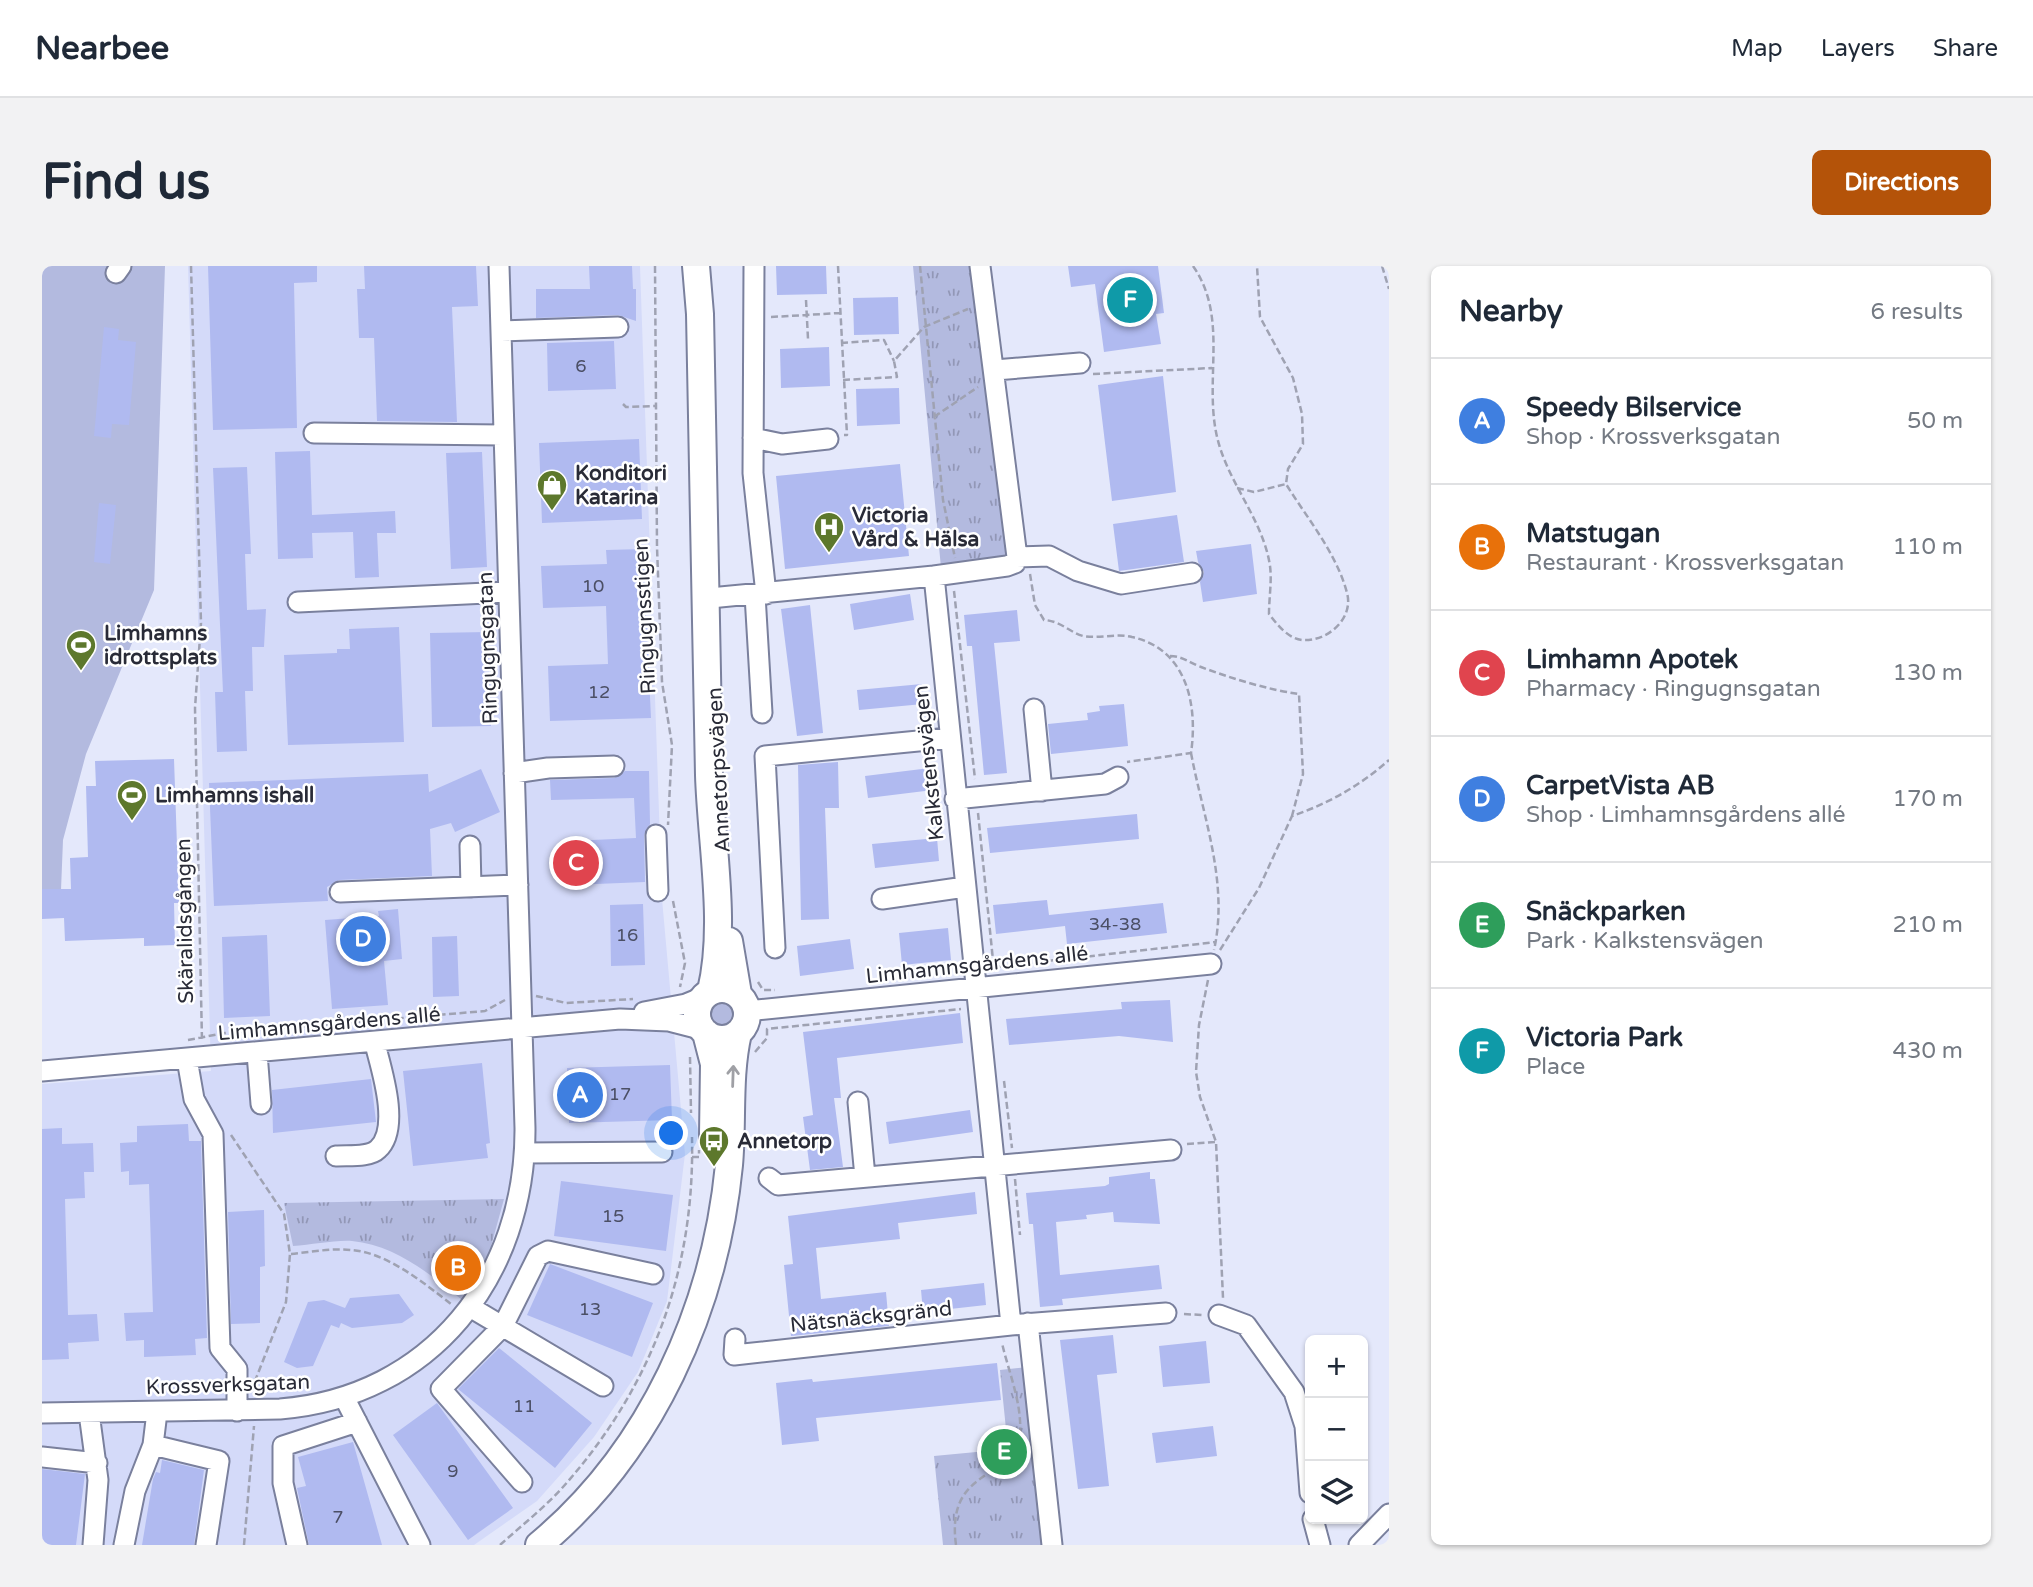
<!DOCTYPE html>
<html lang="en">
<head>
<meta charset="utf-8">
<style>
  :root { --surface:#fff; --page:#f2f2f3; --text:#1f2937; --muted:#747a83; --line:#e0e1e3; --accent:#b45309 }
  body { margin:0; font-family:"Varela Round",sans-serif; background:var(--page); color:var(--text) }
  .controls { position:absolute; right:21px; bottom:21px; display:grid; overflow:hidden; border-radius:10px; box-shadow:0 2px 5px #0004 }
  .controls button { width:63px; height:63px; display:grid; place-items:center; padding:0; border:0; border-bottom:2px solid var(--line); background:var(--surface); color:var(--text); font:35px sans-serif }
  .you { position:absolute; left:630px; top:868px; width:24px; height:24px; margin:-18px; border:5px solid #fff; border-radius:50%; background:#1a73e8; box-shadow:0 0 0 10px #1a73e833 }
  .badge { display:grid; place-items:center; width:46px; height:46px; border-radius:50%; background:var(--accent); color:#fff; font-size:23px; font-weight:700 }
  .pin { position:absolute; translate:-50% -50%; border:4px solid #fff; box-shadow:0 2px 7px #0006 }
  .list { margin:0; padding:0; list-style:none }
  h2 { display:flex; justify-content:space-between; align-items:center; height:91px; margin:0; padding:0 28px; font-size:30px }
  h2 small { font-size:23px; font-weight:400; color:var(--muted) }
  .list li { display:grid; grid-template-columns:46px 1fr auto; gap:21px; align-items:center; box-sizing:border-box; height:126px; padding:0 28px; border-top:2px solid var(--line) }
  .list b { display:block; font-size:26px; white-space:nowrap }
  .list p { margin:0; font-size:23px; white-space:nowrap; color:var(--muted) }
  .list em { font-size:23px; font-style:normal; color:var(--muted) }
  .icon { flex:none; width:38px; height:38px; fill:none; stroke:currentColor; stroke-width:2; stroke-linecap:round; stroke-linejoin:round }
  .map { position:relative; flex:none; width:1347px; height:1279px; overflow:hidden; border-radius:10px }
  header { display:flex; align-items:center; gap:42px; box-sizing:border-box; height:98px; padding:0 35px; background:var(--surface); border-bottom:2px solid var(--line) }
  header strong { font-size:33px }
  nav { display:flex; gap:38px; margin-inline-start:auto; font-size:24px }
  .intro { display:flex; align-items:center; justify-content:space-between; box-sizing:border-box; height:168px; padding:0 42px }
  h1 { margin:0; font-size:49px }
  .button { padding:18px 32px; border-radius:10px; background:var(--accent); color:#fff; font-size:24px; font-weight:700 }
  main { display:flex; gap:42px; padding:0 42px }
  aside { flex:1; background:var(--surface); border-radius:10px; box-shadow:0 2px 5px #0004 }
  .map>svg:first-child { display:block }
  .built { fill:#d4daf9 }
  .grass { fill:#b3badf }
  .park { fill:url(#park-tufts) }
  .building { fill:#b0baf0 }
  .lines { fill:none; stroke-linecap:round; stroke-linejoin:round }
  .minor-casing { stroke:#7a809d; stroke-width:23 }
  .major-casing { stroke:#7a809d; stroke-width:30 }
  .path { stroke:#9fa2b2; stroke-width:2.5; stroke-dasharray:7 3.5; stroke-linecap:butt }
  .minor { stroke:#fff; stroke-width:19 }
  .major { stroke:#fff; stroke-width:26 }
  .oneway { stroke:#9fa0a5 }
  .labels { text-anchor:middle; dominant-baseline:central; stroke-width:5; stroke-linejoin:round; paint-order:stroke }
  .number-label { font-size:18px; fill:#4b4f65 }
  .poi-label { font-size:21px; font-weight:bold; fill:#292b37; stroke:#fff; text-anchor:start }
  .street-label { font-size:21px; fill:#292b37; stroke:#fff }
</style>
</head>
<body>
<header>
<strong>Nearbee</strong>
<nav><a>Map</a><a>Layers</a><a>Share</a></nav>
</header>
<div class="intro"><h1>Find us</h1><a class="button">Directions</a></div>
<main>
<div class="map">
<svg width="1347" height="1279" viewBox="0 0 1347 1279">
  <defs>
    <pattern id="park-tufts" width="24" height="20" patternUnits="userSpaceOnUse" patternTransform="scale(1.75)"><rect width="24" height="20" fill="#b3badf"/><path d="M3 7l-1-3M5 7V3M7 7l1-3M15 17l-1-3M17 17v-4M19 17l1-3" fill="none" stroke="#9297b6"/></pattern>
  </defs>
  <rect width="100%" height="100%" fill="#e4e8fb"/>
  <path class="built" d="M 146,0 L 598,0 L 620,633 L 643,888 L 625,1035 L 596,1106 L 552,1171 L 495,1235 L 432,1279 L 0,1279 L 0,818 L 169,805 Z"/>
  <path class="grass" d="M 0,0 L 123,0 L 112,324 L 44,488 L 21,574 L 19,624 L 0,653 Z
    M664 746a15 15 0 1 1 30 0a15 15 0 1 1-30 0Z"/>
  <path class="park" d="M 871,0 L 933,0 L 968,286 L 964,293 L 899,302 Z
    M 462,933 L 445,995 L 420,1034 C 388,1008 353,979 310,975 C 292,974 270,979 251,980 L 242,937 Z
    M 986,1101 L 1004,1279 L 901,1279 L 892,1190 L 966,1183 L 958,1104 Z"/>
  <path class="building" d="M 166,0 L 275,0 L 275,16 L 252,17 L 255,162 L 171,164 Z
    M 322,0 L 434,0 L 436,40 L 410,41 L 415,156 L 335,155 L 332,72 L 317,72 L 315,23 L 323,23 Z
    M 547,0 L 590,0 L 591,23 L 594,23 L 594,55 L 576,49 L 494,52 L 494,23 L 548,23 Z
    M 734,0 L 784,0 L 785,28 L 735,29 Z
    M 1026,0 L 1116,0 L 1122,47 L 1114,48 L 1119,78 L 1062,86 L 1053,18 L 1029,21 Z
    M 856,31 L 857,68 L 812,69 L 811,32 Z
    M 62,61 L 77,63 L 76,74 L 94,76 L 87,159 L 70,158 L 69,172 L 52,170 Z
    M 572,75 L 574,123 L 506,125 L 505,77 Z
    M 787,81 L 788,120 L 739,122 L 738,83 Z
    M 1121,110 L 1134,226 L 1070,235 L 1056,119 Z
    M 857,122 L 858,158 L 815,160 L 814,123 Z
    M 597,173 L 600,253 L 500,257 L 497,177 Z
    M 268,185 L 270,249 L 353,245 L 354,267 L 335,267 L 337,311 L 313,312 L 311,266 L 270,267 L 271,292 L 236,293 L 233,186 Z
    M 440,186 L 445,301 L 409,303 L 404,187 Z
    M 858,198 L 867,290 L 743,303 L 734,210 Z
    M 205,201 L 209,288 L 203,288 L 205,344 L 224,343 L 222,381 L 210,381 L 211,425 L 203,425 L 205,485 L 175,486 L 173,426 L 181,426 L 171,202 Z
    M 57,237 L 74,239 L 68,298 L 52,296 Z
    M 1135,249 L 1142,296 L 1077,305 L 1071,258 Z
    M 1209,278 L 1215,328 L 1161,336 L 1158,316 L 1162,306 L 1156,296 L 1154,285 Z
    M 601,283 L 609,452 L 508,455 L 506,400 L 566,398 L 564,340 L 501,342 L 499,300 L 565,298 L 564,284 Z
    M 868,328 L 872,354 L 812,364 L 808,338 Z
    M 768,339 L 781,467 L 755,470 L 739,343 Z
    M 975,344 L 978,375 L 952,377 L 965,507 L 942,509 L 930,380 L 925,380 L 922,349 Z
    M 357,361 L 362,476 L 246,479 L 242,389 L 295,387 L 295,383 L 308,383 L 307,363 Z
    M 446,366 L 449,460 L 390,461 L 388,367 Z
    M 880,418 L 881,438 L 817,444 L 815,424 Z
    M 1082,438 L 1086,480 L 1009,488 L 1006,458 L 1046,454 L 1045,447 L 1058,445 L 1057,440 Z
    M 132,493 L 137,637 L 132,637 L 133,679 L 102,680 L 102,672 L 23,675 L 22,652 L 0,653 L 0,623 L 29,623 L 28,592 L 46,591 L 44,520 L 54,520 L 53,495 Z
    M 796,496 L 797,542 L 783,542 L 787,653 L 759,654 L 756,499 Z
    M 888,502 L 891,524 L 826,532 L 823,510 Z
    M 439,503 L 458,546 L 413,566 L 409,557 L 388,563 L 390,610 L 297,614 L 285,621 L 286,635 L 172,640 L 167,517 L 386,508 L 387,526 Z
    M 583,505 L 607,505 L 608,558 L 602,569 L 603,616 L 530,619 L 529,575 L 594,572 L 592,532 L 509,534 L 508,514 L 572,512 Z
    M 1095,548 L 1097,573 L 948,587 L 945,562 Z
    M 895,572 L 897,595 L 833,602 L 830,578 Z
    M 1005,634 L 1007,649 L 1121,637 L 1125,667 L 1025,678 L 1023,660 L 954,668 L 951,639 Z
    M 601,638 L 603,699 L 569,700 L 568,639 Z
    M 356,643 L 360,693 L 342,695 L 346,739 L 290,743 L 283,654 L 337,650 L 336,645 Z
    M 906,662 L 909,694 L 860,699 L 857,667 Z
    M 225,669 L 228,750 L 182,752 L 180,671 Z
    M 415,670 L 417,730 L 391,731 L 390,671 Z
    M 808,673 L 812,703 L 758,710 L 755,680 Z
    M 1128,734 L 1131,776 L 1077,770 L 967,779 L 964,753 L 1080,743 L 1079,736 Z
    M 918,747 L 921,777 L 795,792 L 799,832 L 792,832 L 801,901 L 768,904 L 761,851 L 771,849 L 761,766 Z
    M 440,797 L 448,877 L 444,878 L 446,892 L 371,900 L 361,805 Z
    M 628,799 L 630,854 L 527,857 L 525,802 Z
    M 329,813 L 334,856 L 231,867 L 230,824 Z
    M 928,844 L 931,866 L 847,878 L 844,856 Z
    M 146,858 L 147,875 L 159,875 L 165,1072 L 153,1073 L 154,1089 L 102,1091 L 102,1074 L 84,1075 L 82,1047 L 111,1046 L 107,918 L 87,919 L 87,905 L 79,906 L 78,877 L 95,876 L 95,860 Z
    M 20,862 L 20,878 L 51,877 L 52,906 L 42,906 L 43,932 L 23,933 L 26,1049 L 55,1048 L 57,1075 L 26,1077 L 27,1093 L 0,1094 L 0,863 Z
    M 1108,906 L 1108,913 L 1113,913 L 1118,958 L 1072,956 L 1071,946 L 1044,949 L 1045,953 L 1014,956 L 1018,1009 L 1117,999 L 1120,1023 L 1020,1033 L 1021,1039 L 998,1041 L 991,958 L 987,958 L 984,927 L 1063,920 L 1067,918 L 1067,911 Z
    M 519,915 L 631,929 L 624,985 L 512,970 Z
    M 933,926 L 935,948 L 856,957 L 858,973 L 774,982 L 779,1033 L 844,1026 L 847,1060 L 749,1070 L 742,999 L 751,998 L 746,950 Z
    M 222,944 L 223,1000 L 218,1001 L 218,1057 L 189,1058 L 186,946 Z
    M 417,982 L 428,992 L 429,999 L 416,1009 L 405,1002 L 416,993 Z
    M 508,998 L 611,1037 L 590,1091 L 485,1049 Z
    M 942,1017 L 944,1039 L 881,1046 L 879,1024 Z
    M 357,1028 L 372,1049 L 360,1057 L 310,1062 L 299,1057 L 297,1062 L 289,1059 L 271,1100 L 255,1102 L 242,1096 L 266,1036 L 282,1034 L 303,1042 L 308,1032 Z
    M 1071,1069 L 1075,1107 L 1055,1109 L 1067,1220 L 1036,1223 L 1018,1074 Z
    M 1164,1075 L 1168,1117 L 1121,1121 L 1117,1080 Z
    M 457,1082 L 550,1157 L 513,1202 L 416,1123 Z
    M 955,1097 L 959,1134 L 774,1152 L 777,1175 L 740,1179 L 734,1117 L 770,1113 L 771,1116 Z
    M 395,1137 L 471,1242 L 426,1274 L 351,1169 Z
    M 1171,1160 L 1175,1190 L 1114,1197 L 1110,1167 Z
    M 311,1176 L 340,1279 L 267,1279 L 255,1222 L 264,1220 L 256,1191 Z
    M 120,1194 L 162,1204 L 152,1279 L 100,1279 L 111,1213 L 114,1206 L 118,1207 Z
    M 0,1203 L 43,1208 L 34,1279 L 0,1279 Z"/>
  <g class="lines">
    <g class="minor-casing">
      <path id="minor" d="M 712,0 L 711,207 L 724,328
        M 938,0 L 975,291 L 973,297 L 965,300 L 892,310 L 969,1059
        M 74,7 L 79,0
        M 459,65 L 576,61
        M 953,104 L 1038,97
        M 272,167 L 461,169
        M 711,172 L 740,178 L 786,173
        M 975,291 L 1007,290 L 1036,305 L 1079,318 L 1150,307
        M 713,329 L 720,447
        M 668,332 L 892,310
        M 256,336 L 466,326
        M 992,443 L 1000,525
        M 472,507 L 506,502 L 572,500
        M 913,533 L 1063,518 L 1076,511
        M 614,569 L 616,625
        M 428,580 L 429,621
        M 298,626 L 476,619
        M 840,633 L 923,621
        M 733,682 L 723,490 L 907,472
        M 705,745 L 1169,698
        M 602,746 L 644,738 L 661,731
        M 215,787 L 219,838
        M 145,793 L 152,833 L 171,868 L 178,1082 L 195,1103 L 195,1145
        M 0,805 L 578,753 L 627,755 L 662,764
        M 816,836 L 823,911
        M 483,887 L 620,886
        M 294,890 C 306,889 327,892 336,883 C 359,862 339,802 333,778
        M 727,912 L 736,919 L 1129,884
        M 428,1041 L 561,1120
        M 1177,1049 L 1204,1059 L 1252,1126 L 1263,1160 L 1268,1227
        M 986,1057 L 1010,1279
        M 693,1073 L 692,1089 L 969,1059 L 1124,1047
        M 302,1131 L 378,1279
        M 0,1147 L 238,1143 C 389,1131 484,1010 483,862 L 457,0
        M 47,1147 L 56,1214 L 51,1279
        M 111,1179 L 177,1195 L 164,1279
        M 0,1191 L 55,1197
        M 480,1216 L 399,1123 L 461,1060 L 496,990 L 506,985 L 611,1008
        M 1271,1253 L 1278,1279
        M 82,1279 L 93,1225 L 111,1179 L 115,1146
        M 255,1279 L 241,1217 L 241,1180 L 315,1156
        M 1317,1279 L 1347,1248"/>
    </g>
    <g class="major-casing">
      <path id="major" d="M 654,0 L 658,48 C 662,201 663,355 667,509 C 669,577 685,659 669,725
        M 687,675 L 696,728
        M655 748a25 25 0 1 1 50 0a25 25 0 1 1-50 0Z
        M 664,767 L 672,798 L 671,869
        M 497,1279 C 609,1186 673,1043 687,899 C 691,856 686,810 696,767"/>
    </g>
    <path class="path" d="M 149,0 L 159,357 L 153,442 L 160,775
      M 613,0 L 615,281 L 620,416 L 630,479 L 626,559
      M 796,0 L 805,169 L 802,169
      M 878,0 L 901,234 L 913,292
      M 1151,0 C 1186,50 1163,110 1174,166 C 1183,214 1221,252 1228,300 C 1230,315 1227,332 1227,348 C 1235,358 1245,372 1260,374 C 1286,376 1312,352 1305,327 C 1295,288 1265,252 1244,218 L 1246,203 L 1261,178 L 1260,148 L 1251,112 L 1218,51 L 1215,0
      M 1340,0 L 1347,23
      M 764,34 L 766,73
      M 729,51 L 798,47
      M 799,77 L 842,74 L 852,95
      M 1051,108 L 1170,102
      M 801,114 L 855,111 L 852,95 L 882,61 L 926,43
      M 581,138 L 584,141 L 615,140
      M 892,151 L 936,121
      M 1195,222 L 1212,226 L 1244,218
      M 988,308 L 993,339 L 1002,354 C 1019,355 1027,366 1041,370 C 1057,373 1074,367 1090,371 C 1145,383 1156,439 1149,487 L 1085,496
      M 912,325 L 933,513
      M 1128,390 C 1140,390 1148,397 1159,401 C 1188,412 1227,424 1257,428 L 1261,508 L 1250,550
      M 1149,487 C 1161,551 1187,617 1172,684
      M 936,547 L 952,704
      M 631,635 L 643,697 L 638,721
      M 1178,684 L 1217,622 L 1250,550 C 1286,538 1319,519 1347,494
      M 952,701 L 1174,676
      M 1166,714 L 1157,759 L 1154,806 L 1158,831 L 1174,876 L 1181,1032
      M 716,716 L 721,724 L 733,724
      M 494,730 L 524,737 L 591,733
      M 146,774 L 183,767 L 443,745 L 463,734
      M 713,786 L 725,772 L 725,763 L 919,743
      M 648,791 L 649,847
      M 962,815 L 970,882
      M 189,869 L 242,948 L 248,988 L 244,1036 L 213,1115
      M 1145,878 L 1174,876
      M 650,891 L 657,891 L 657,884
      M 973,913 L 978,969
      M 249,988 C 269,986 289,982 309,984 C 344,986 382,1017 409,1038
      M 1142,1048 L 1160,1049
      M 202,1279 L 212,1160
      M 458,1279 C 479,1260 502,1242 521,1221 C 610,1121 653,1005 650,871
      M 914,1279 C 903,1198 974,1217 978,1166 C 980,1137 966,1104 960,1077"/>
    <use href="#minor" class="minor"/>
    <use href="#major" class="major"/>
  </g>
  <defs><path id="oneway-shaft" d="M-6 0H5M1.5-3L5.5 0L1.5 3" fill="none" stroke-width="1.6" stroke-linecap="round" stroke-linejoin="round" transform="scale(1.75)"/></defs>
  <use class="oneway" href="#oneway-shaft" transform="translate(691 810) rotate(-88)"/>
  <defs>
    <g id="shop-pin" transform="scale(1.575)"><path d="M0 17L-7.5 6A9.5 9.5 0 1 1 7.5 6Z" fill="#5d782c" stroke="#fff"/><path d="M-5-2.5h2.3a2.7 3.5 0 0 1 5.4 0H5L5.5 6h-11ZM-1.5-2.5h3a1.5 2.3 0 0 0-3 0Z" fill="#fff"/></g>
    <g id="hospital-pin" transform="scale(1.575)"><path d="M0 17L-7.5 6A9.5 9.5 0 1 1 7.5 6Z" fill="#5d782c" stroke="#fff"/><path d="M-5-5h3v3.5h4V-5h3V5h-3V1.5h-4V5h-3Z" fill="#fff"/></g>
    <g id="stadium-pin" transform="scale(1.575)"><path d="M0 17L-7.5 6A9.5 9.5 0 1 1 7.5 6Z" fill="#5d782c" stroke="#fff"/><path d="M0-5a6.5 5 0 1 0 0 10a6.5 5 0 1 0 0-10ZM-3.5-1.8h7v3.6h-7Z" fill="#fff"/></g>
    <g id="bus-pin" transform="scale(1.575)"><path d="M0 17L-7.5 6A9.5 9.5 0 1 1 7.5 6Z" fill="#5d782c" stroke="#fff"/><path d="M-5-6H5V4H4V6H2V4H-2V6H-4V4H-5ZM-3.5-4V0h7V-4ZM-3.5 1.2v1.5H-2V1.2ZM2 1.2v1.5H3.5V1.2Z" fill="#fff"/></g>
  </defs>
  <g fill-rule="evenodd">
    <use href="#shop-pin" x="510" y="219"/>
    <use href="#hospital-pin" x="787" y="261"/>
    <use href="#stadium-pin" x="39" y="379"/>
    <use href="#stadium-pin" x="90" y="529"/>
    <use href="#bus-pin" x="672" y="875"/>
  </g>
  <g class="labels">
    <g class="number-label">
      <text x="539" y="100">6</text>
      <text x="551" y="320">10</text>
      <text x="557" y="426">12</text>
      <text x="1073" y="658">34-38</text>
      <text x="585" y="669">16</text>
      <text x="578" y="828">17</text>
      <text x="571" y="950">15</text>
      <text x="548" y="1043">13</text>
      <text x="482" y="1140">11</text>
      <text x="411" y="1205">9</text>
      <text x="296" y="1251">7</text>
    </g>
    <g class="poi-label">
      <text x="533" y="207">Konditori<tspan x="533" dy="24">Katarina</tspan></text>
      <text x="810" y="249">Victoria<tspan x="810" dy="24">Vård &amp; Hälsa</tspan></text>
      <text x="62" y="367">Limhamns<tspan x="62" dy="24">idrottsplats</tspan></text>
      <text x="113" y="529">Limhamns ishall</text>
      <text x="695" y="875">Annetorp</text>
    </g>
    <g class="street-label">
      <text transform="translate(603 350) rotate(-93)">Ringugnsstigen</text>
      <text transform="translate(446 382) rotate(-92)">Ringugnsgatan</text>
      <text transform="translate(887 497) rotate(-96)">Kalkstensvägen</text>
      <text transform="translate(677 504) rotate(-93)">Annetorpsvägen</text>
      <text transform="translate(143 655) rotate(-91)">Skäralidsgången</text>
      <text transform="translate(935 699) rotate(-6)">Limhamnsgårdens allé</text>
      <text transform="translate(287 758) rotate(-5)">Limhamnsgårdens allé</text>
      <text transform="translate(829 1051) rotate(-6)">Nätsnäcksgränd</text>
      <text transform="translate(186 1119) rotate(-2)">Krossverksgatan</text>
    </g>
  </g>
</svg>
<div class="controls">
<button>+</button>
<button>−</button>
<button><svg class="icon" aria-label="layers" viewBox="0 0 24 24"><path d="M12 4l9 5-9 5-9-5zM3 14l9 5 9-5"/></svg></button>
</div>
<div class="you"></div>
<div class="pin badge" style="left:538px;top:829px;background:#3f7fe0">A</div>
<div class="pin badge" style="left:416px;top:1002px;background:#e8710a">B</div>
<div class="pin badge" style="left:534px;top:597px;background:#e0444e">C</div>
<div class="pin badge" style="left:321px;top:673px;background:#3f7fe0">D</div>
<div class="pin badge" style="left:962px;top:1186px;background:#2e9e5b">E</div>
<div class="pin badge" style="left:1088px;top:34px;background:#0f9aa8">F</div>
</div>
<aside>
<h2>Nearby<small>6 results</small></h2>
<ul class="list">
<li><span class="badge" style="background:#3f7fe0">A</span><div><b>Speedy Bilservice</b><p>Shop · Krossverksgatan</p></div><em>50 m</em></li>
<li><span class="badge" style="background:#e8710a">B</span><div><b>Matstugan</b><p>Restaurant · Krossverksgatan</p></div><em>110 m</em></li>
<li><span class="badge" style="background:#e0444e">C</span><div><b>Limhamn Apotek</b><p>Pharmacy · Ringugnsgatan</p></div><em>130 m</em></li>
<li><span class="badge" style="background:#3f7fe0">D</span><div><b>CarpetVista AB</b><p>Shop · Limhamnsgårdens allé</p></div><em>170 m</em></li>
<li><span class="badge" style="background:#2e9e5b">E</span><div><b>Snäckparken</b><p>Park · Kalkstensvägen</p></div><em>210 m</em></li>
<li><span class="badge" style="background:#0f9aa8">F</span><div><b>Victoria Park</b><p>Place</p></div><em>430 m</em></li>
</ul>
</aside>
</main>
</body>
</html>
